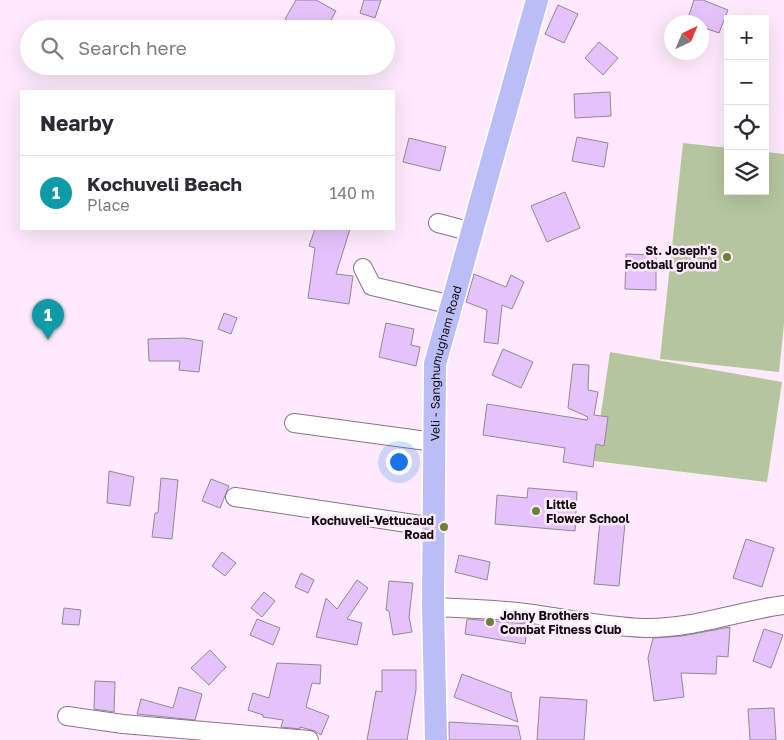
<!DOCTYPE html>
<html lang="en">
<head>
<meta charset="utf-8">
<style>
  :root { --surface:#fff; --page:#f2f2f3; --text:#2b2b33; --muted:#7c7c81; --line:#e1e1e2; --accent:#1a73e8 }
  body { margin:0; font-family:"Golos Text",sans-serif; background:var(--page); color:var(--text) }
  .controls { position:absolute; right:15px; top:15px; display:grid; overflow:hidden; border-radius:0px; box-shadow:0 5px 20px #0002 }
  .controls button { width:45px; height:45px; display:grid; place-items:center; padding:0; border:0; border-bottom:1px solid var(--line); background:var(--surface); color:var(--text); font:25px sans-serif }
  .compass { position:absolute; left:664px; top:15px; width:45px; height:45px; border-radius:50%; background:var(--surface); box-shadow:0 5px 20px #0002; rotate:44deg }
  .you { position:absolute; left:398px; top:461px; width:18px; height:18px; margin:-12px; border:4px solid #fff; border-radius:50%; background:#1a73e8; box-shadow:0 0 0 8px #1a73e833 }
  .badge { display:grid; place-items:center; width:32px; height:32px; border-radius:50%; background:var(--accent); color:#fff; font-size:16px; font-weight:700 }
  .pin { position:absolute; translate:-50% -41px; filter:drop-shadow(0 1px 2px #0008) }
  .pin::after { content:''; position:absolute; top:26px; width:18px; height:15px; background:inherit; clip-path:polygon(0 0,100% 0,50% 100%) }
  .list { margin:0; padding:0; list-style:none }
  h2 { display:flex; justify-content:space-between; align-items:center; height:65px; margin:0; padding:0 20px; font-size:21px }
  h2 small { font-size:16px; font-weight:400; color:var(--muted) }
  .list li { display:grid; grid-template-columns:32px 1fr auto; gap:15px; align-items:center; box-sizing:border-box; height:75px; padding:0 20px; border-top:1px solid var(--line) }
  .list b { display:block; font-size:19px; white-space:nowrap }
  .list p { margin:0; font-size:16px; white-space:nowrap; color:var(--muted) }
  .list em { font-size:16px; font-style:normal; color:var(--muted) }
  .icon { flex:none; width:28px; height:28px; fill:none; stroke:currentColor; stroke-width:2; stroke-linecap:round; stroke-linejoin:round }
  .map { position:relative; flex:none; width:784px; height:740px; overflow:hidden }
  .search { position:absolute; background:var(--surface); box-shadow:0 5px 20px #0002; left:20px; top:20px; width:375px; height:55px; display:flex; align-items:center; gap:12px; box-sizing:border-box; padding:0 18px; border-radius:28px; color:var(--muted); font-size:19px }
  .panel { position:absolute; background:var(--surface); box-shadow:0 5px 20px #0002; left:20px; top:90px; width:375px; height:140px; border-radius:0px }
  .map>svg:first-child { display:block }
  .green { fill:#b5c59d }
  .building { fill:#e5c3fa; stroke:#93869a }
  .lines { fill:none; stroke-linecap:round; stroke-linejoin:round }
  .minor-casing { stroke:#877586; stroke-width:20 }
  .major-casing { stroke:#fff; stroke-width:25 }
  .minor { stroke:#fff; stroke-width:18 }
  .major { stroke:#bbbef6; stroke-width:22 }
  .poi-dot { fill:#6b8133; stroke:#feeafc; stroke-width:2 }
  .labels { text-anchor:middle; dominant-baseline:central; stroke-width:5; stroke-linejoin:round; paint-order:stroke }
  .poi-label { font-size:12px; font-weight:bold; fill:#120c12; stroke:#feeafc; text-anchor:end }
  .street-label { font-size:12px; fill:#120c12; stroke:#feeafc }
</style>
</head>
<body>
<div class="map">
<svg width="784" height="740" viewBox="0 0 784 740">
  <rect width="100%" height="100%" fill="#feeafc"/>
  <path class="green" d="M 683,143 L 728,148 L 728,191 L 765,191 L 765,152 L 784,154 L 784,324 L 779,372 L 660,359 Z
    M 610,352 L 782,382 L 767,482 L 594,461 Z"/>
  <path class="building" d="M 296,0 L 316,0 L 336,11 L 326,29 L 302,29 L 285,19 Z
    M 364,0 L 381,0 L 375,18 L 360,13 Z
    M 694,0 L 703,0 L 728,10 L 719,33 L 702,27 L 702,22 L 687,21 Z
    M 558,5 L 578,14 L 564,43 L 545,34 Z
    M 599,42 L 618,58 L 603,75 L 585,58 Z
    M 610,92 L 611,116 L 575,118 L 574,94 Z
    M 577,137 L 608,143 L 604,167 L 572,161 Z
    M 409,138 L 446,147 L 440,171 L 403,162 Z
    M 565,192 L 580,228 L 547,242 L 531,206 Z
    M 315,229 L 350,229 L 336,274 L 353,276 L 349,304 L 308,298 L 315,248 L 309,246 Z
    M 626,254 L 656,255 L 656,290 L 625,289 Z
    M 474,274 L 506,287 L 511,275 L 524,282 L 512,309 L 502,305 L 498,344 L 484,342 L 487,310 L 466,302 Z
    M 224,313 L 237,318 L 231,334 L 218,329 Z
    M 386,323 L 414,329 L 411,345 L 420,347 L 416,366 L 379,357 Z
    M 184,338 L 203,341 L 199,372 L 179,370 L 180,361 L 149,361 L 148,339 Z
    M 503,349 L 533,362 L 521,388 L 492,375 Z
    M 573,364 L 589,365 L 588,390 L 598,392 L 594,415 L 608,417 L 604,446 L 596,444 L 593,467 L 563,462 L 565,448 L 483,435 L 487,404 L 587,420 L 588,417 L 568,408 Z
    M 109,471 L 134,477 L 130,506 L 107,503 Z
    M 161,478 L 178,480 L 172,539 L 152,537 L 155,513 L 158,513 Z
    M 211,479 L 229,486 L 220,508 L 202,501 Z
    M 528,488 L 577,492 L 575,531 L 495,524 L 497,495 L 527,498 Z
    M 600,521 L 625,523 L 619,586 L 594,584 Z
    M 746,539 L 774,548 L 762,587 L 733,578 Z
    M 222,552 L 236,563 L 225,576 L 212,566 Z
    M 459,555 L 490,562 L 487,580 L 455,572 Z
    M 301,573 L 314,580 L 308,593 L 295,587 Z
    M 357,580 L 368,588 L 347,619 L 362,623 L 357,645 L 316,637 L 326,598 L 337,609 Z
    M 389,581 L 413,583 L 409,617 L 412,632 L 393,635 L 389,611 L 386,610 Z
    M 264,592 L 275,601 L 262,617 L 251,608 Z
    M 64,608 L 81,610 L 79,625 L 62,624 Z
    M 257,619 L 280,628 L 273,645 L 250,635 Z
    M 467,619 L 528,624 L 525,644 L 465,634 Z
    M 730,627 L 728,657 L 717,656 L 716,674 L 681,673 L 684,697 L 654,701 L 648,658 L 653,638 L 682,636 Z
    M 764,629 L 783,635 L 771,668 L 753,661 Z
    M 210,650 L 226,667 L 209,685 L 191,668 Z
    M 277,663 L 321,665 L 320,684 L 312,683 L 306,707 L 329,716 L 321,735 L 315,731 L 300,727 L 300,729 L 281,727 L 283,720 L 263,717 L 263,715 L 248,710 L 253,693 L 269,698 Z
    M 382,670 L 416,670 L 416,690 L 407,740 L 367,740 L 376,691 L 382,692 Z
    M 462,674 L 512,693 L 511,695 L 518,722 L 454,697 Z
    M 95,681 L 115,682 L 114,712 L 94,709 Z
    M 179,687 L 202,694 L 195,720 L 137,714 L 141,699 L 173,708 Z
    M 540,697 L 587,700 L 584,740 L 537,740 Z
    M 774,708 L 776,740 L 750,740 L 748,709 Z
    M 449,722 L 518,726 L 521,740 L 449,740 Z"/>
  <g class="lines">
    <g class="minor-casing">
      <path id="minor" d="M 438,223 L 472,232
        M 363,268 L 372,286 L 452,305
        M 294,423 L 434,442
        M 235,497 L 434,527
        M 433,607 C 461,608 489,609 517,612 C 560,617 602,627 645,628 C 692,629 738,611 784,605
        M 67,716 L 123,724 L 309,740"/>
    </g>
    <g class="major-casing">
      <g id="major">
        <path id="s1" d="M 436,740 L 433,607 L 435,364 L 537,0"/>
      </g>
    </g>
    <use href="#minor" class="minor"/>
    <use href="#major" class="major"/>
  </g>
  <g class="poi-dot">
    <circle cx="727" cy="257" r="5"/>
    <circle cx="536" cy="511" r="5"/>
    <circle cx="444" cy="527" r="5"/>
    <circle cx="490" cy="622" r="5"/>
  </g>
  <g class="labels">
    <g class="poi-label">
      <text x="717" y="250">St. Joseph's<tspan x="717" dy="14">Football ground</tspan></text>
      <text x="546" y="504" text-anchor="start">Little<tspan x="546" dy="14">Flower School</tspan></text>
      <text x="434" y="520">Kochuveli-Vettucaud<tspan x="434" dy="14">Road</tspan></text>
      <text x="500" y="615" text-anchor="start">Johny Brothers<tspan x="500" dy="14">Combat Fitness Club</tspan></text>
    </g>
    <g class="street-label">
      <text stroke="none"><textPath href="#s1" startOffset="378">Veli - Sanghumugham Road</textPath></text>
    </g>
  </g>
</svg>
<div class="controls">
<button>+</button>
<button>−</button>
<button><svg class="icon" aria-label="locate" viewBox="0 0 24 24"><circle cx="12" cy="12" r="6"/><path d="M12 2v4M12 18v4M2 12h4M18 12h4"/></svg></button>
<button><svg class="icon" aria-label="layers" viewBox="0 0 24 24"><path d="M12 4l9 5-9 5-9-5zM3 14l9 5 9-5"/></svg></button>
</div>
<svg class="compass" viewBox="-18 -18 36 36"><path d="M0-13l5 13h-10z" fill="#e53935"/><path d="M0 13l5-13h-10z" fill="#7c7c81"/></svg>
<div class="you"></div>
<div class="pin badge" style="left:48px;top:340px;background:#0f9aa8">1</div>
<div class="search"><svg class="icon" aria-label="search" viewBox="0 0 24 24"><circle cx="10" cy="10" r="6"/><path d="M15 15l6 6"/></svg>Search here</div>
<section class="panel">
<h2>Nearby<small></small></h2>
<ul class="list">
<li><span class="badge" style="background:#0f9aa8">1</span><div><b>Kochuveli Beach</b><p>Place</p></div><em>140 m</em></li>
</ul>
</section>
</div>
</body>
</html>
